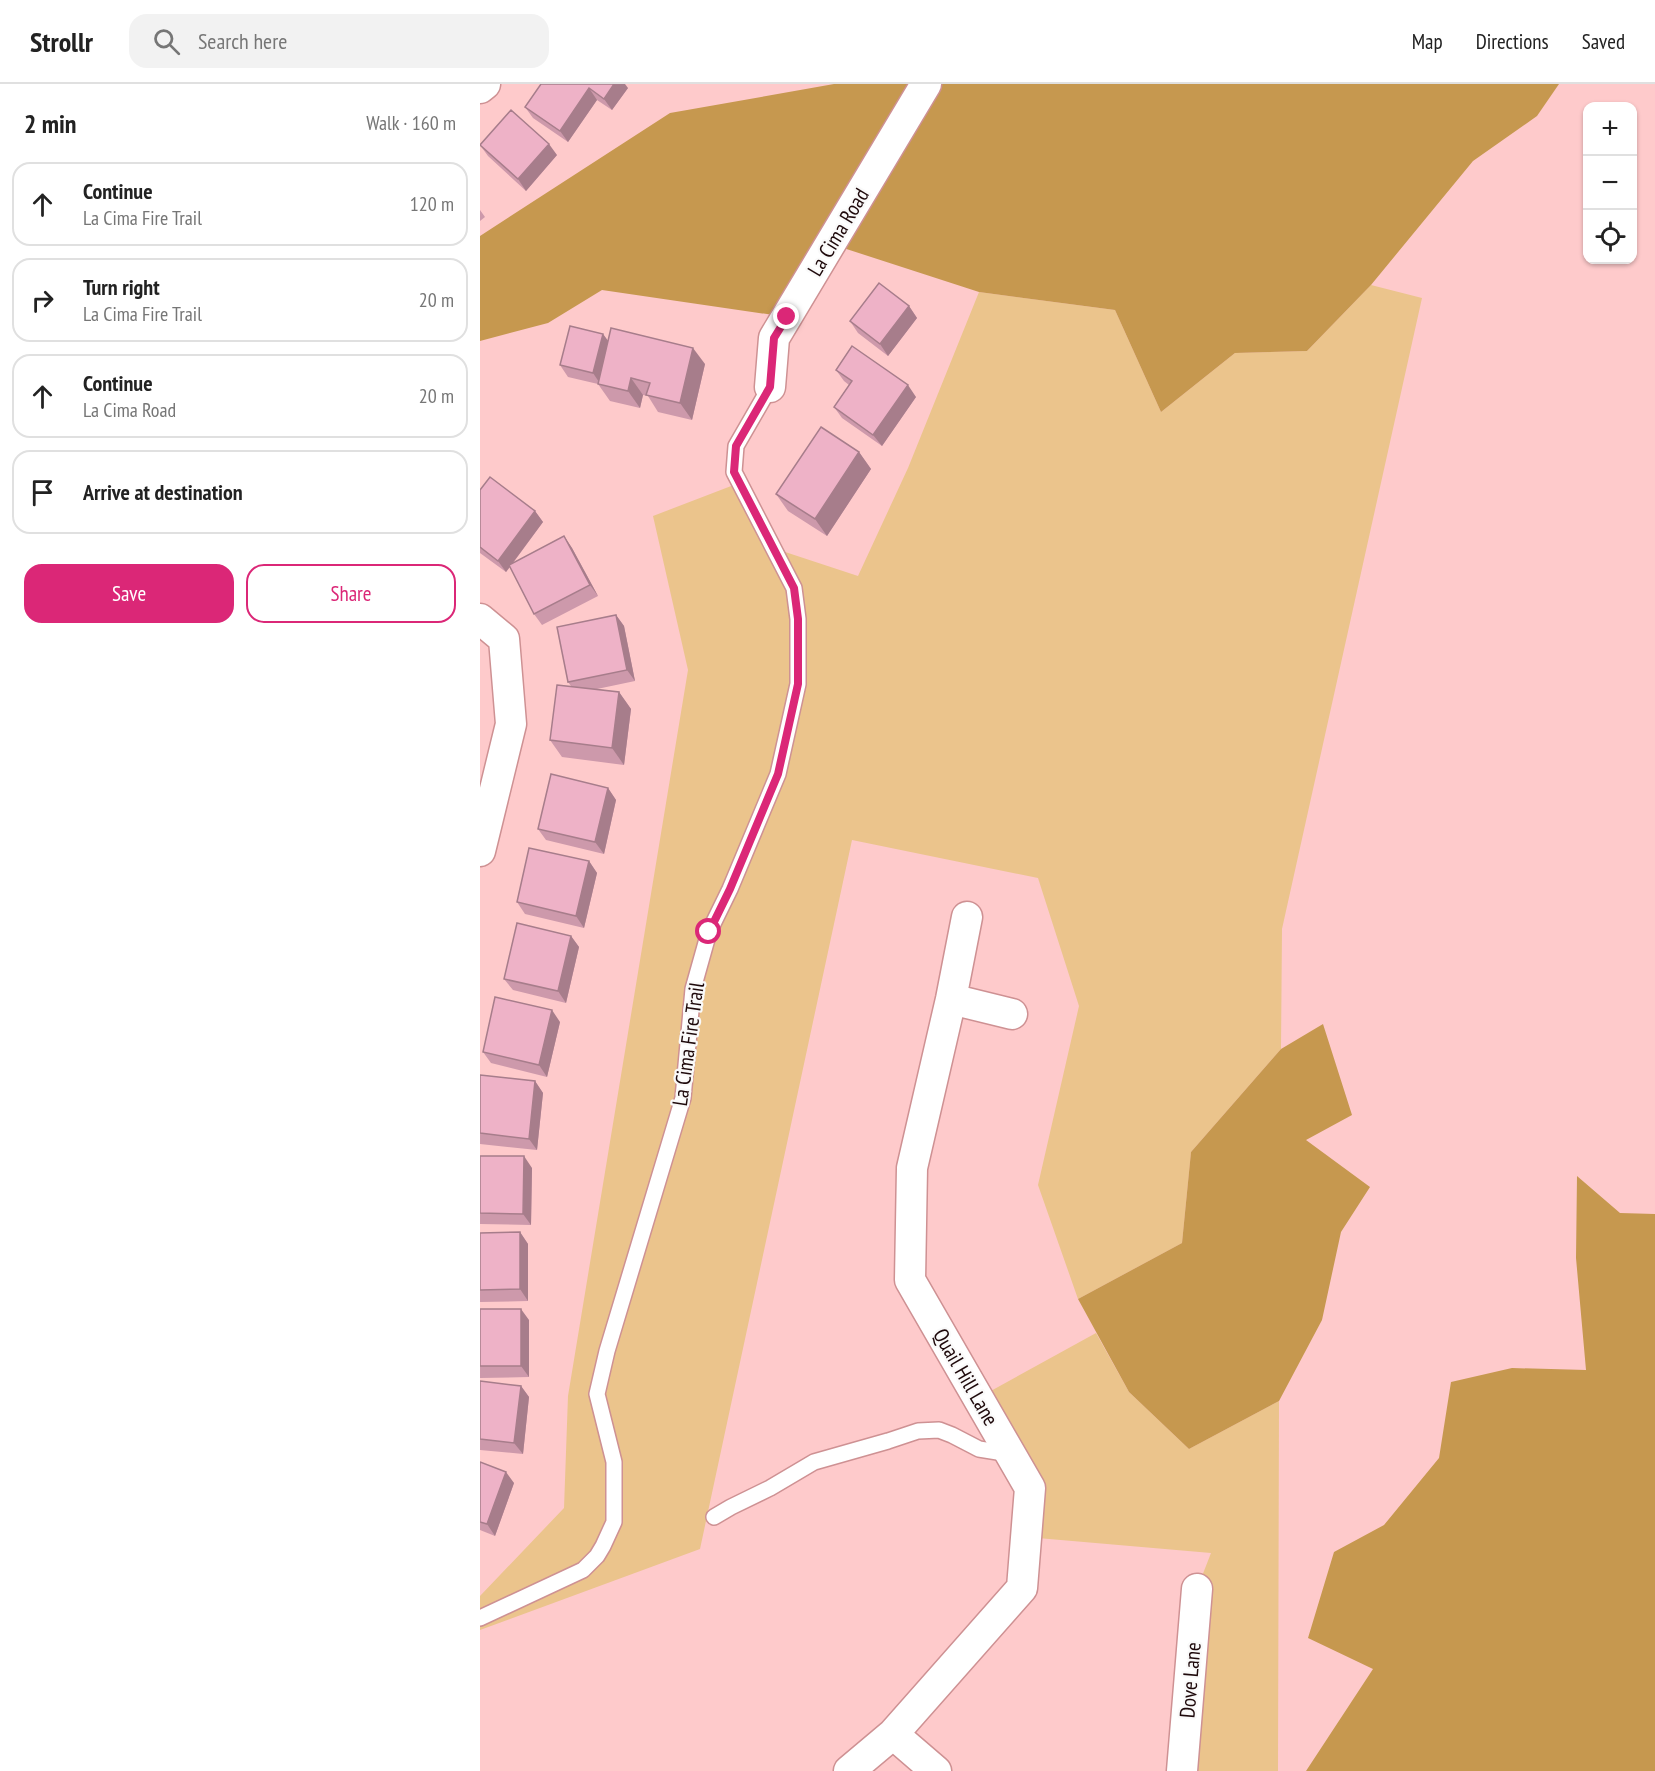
<!DOCTYPE html>
<html lang="en">
<head>
<meta charset="utf-8">
<style>
  :root { --surface:#fff; --page:#f2f2f2; --text:#222; --muted:#767676; --line:#e0e0e0; --accent:#db2777 }
  body { margin:0; font-family:"PT Sans Narrow",sans-serif; background:var(--page); color:var(--text) }
  .controls { position:absolute; right:18px; top:18px; display:grid; overflow:hidden; border-radius:12px; box-shadow:0 2px 4px #0004 }
  .controls button { width:54px; height:54px; display:grid; place-items:center; padding:0; border:0; border-bottom:2px solid var(--line); background:var(--surface); color:var(--text); font:30px sans-serif }
  .stop { position:absolute; width:18px; height:18px; margin:-14px; border:4px solid #db2777; border-radius:50%; background:#fff }
  .stop.end { background:#db2777; border-color:#fff; box-shadow:0 2px 6px #0008 }
  .list { margin:0; padding:0; list-style:none }
  h2 { display:flex; justify-content:space-between; align-items:center; height:78px; margin:0; padding:0 24px; font-size:26px }
  h2 small { font-size:20px; font-weight:400; color:var(--muted) }
  .list li { display:grid; grid-template-columns:39px 1fr auto; gap:18px; align-items:center; box-sizing:border-box; height:84px; margin:0 12px 12px; padding:0 12px; border:2px solid var(--line); border-radius:18px }
  .list b { display:block; font-size:22px; white-space:nowrap }
  .list p { margin:0; font-size:20px; white-space:nowrap; color:var(--muted) }
  .list em { font-size:20px; font-style:normal; color:var(--muted) }
  .actions { display:flex; gap:12px; padding:18px 24px }
  .actions a { flex:1; padding:14px 0; border:2px solid var(--accent); border-radius:18px; text-align:center; font-size:21px; color:var(--accent) }
  .actions .main { background:var(--accent); color:#fff }
  .icon { flex:none; width:33px; height:33px; fill:none; stroke:currentColor; stroke-width:2; stroke-linecap:round; stroke-linejoin:round }
  .map { position:relative; flex:none; width:1175px; height:1687px; overflow:hidden }
  header { display:flex; align-items:center; gap:36px; box-sizing:border-box; height:84px; padding:0 30px; background:var(--surface); border-bottom:2px solid var(--line) }
  header strong { font-size:28px }
  nav { display:flex; gap:33px; margin-inline-start:auto; font-size:21px }
  .search { width:420px; height:54px; background:var(--page); display:flex; align-items:center; gap:15px; box-sizing:border-box; padding:0 21px; border-radius:18px; color:var(--muted); font-size:22px }
  main { display:flex }
  aside { flex:1; background:var(--surface) }
  .map>svg:first-child { display:block }
  .green { fill:#ebc48c }
  .forest { fill:#c6984f }
  .lines { fill:none; stroke-linecap:round; stroke-linejoin:round }
  .service-casing { stroke:#ce9193; stroke-width:18 }
  .minor-casing { stroke:#ce9193; stroke-width:33 }
  .service { stroke:#fff; stroke-width:15 }
  .minor { stroke:#fff; stroke-width:30 }
  .wall { fill:#cd99ab }
  .shaded-wall { fill:#a77d8b }
  .building { fill:#eeb2c7; stroke:#a77d8b; stroke-width:1.5 }
  .route { stroke:#db2777; stroke-width:8 }
  .labels { text-anchor:middle; dominant-baseline:central; stroke-width:4.5; stroke-linejoin:round; paint-order:stroke }
  .street-label { font-size:21px; fill:#1e090b; stroke:#fafafa }
</style>
</head>
<body>
<header>
<strong>Strollr</strong>
<div class="search"><svg class="icon" aria-label="search" viewBox="0 0 24 24"><circle cx="10" cy="10" r="6"/><path d="M15 15l6 6"/></svg>Search here</div>
<nav><a>Map</a><a>Directions</a><a>Saved</a></nav>
</header>
<main>
<aside>
<h2>2 min<small>Walk · 160 m</small></h2>
<ul class="list">
<li><svg class="icon" aria-label="ahead" viewBox="0 0 24 24"><path d="M12 20V5M6 11l6-6 6 6"/></svg><div><b>Continue</b><p>La Cima Fire Trail</p></div><em>120 m</em></li>
<li><svg class="icon" aria-label="right" viewBox="0 0 24 24"><path d="M7 20v-9h11M14 6l5 5-5 5"/></svg><div><b>Turn right</b><p>La Cima Fire Trail</p></div><em>20 m</em></li>
<li><svg class="icon" aria-label="ahead" viewBox="0 0 24 24"><path d="M12 20V5M6 11l6-6 6 6"/></svg><div><b>Continue</b><p>La Cima Road</p></div><em>20 m</em></li>
<li><svg class="icon" aria-label="arrive" viewBox="0 0 24 24"><path d="M6 21V4h12l-3 4 3 4H6"/></svg><div><b>Arrive at destination</b></div></li>
</ul>
<div class="actions"><a class="main">Save</a><a>Share</a></div>
</aside>
<div class="map">
<svg width="1175" height="1687" viewBox="0 0 1175 1687">
  <rect width="100%" height="100%" fill="#fecacb"/>
  <path class="green" d="M 891,201 L 942,214 L 802,845 L 801,965 L 711,1068 L 702,1159 L 598,1215 L 558,1101 L 599,922 L 558,794 L 372,756 L 220,1465 L 0,1546 L 0,1512 L 84,1424 L 88,1312 L 208,586 L 173,432 L 259,399 L 293,464 L 378,492 L 428,384 L 499,208 L 635,226 L 681,328 L 755,269 L 827,267 Z
    M 616,1249 L 649,1308 L 709,1365 L 799,1317 L 798,1687 L 702,1687 L 717,1505 L 731,1469 L 546,1453 L 550,1404 L 498,1314 Z"/>
  <path class="forest" d="M 354,0 L 1079,0 L 1057,32 L 993,77 L 891,201 L 827,267 L 755,269 L 681,328 L 635,226 L 499,208 L 351,160 L 307,233 L 122,206 L 68,239 L 0,257 L 0,152 L 190,29 Z
    M 843,940 L 872,1031 L 826,1056 L 890,1103 L 861,1148 L 842,1236 L 799,1317 L 709,1365 L 649,1308 L 598,1215 L 702,1159 L 711,1068 L 801,965 Z
    M 1097,1092 L 1140,1129 L 1175,1130 L 1175,1687 L 826,1687 L 893,1585 L 828,1554 L 854,1468 L 904,1441 L 959,1374 L 971,1298 L 1032,1284 L 1106,1286 L 1096,1174 Z"/>
  <g class="lines">
    <g class="service-casing">
      <path id="service" d="M 234,1433 L 251,1423 L 290,1404 L 334,1378 L 408,1357 L 438,1347 L 459,1346 L 472,1351 L 499,1365 L 530,1370
        M 0,1534 L 103,1486 L 117,1472 L 123,1462 L 134,1438 L 134,1378 L 117,1310 L 127,1267 L 203,1014 L 213,905 L 229,848 L 250,805 L 298,690 L 318,600 L 318,535 L 314,504 L 254,388 L 256,362 L 290,303"/>
    </g>
    <g class="minor-casing">
      <path id="minor" d="M 0,4 L 5,0
        M 290,303 L 294,254 L 446,0
        M 0,535 L 24,555 L 31,640 L 0,767
        M 471,915 L 532,930
        M 413,1650 L 456,1687
        M 369,1687 L 413,1650 L 542,1504 L 550,1404 L 430,1196 L 432,1084 L 471,915 L 487,833
        M 702,1687 L 717,1505"/>
    </g>
    <use href="#service" class="service"/>
    <use href="#minor" class="minor"/>
  </g>
  <path class="wall" d="M 61,0 L 148,4 L 132,26 L 117,16 L 88,58 L 53,34 L 45,23 Z
    M 0,61 L 77,71 L 46,107 L 8,72 Z
    M 0,126 L 5,133 L 0,137 Z
    M 429,222 L 437,234 L 408,272 L 378,249 L 370,237 Z
    M 123,250 L 128,257 L 225,280 L 212,336 L 178,328 L 168,312 L 163,311 L 160,324 L 130,317 L 118,300 L 88,293 L 80,281 Z
    M 356,286 L 436,313 L 402,362 L 362,334 L 354,323 L 369,301 L 364,297 Z
    M 379,368 L 391,385 L 347,452 L 308,427 L 296,410 Z
    M 0,406 L 55,427 L 63,438 L 33,479 L 84,452 L 92,464 L 118,512 L 62,541 L 54,530 L 30,483 L 26,488 L 0,469 Z
    M 136,531 L 144,542 L 155,597 L 117,605 L 139,608 L 151,625 L 144,681 L 82,673 L 70,656 L 91,602 L 88,598 Z
    M 128,704 L 136,716 L 124,770 L 66,756 L 58,745 Z
    M 109,777 L 117,789 L 104,844 L 45,830 L 37,818 Z
    M 91,852 L 99,863 L 86,919 L 33,906 L 24,895 Z
    M 80,938 L 67,993 L 11,979 L 3,968 Z
    M 0,991 L 55,997 L 63,1009 L 57,1066 L 0,1060 Z
    M 0,1072 L 52,1084 L 51,1141 L 0,1140 Z
    M 40,1148 L 48,1160 L 48,1217 L 0,1218 L 0,1149 Z
    M 0,1225 L 49,1236 L 49,1293 L 0,1294 Z
    M 0,1297 L 41,1302 L 49,1313 L 43,1370 L 0,1366 Z
    M 0,1378 L 34,1399 L 15,1452 L 0,1446 Z"/>
  <path class="shaded-wall" d="M 134,0 L 145,0 L 148,4 L 132,26 L 124,15 Z
    M 109,4 L 117,16 L 88,58 L 80,47 Z
    M 69,60 L 77,71 L 46,107 L 38,95 Z
    M 429,222 L 437,234 L 408,272 L 400,260 Z
    M 123,250 L 131,261 L 121,301 L 113,289 Z
    M 213,264 L 225,280 L 212,336 L 200,319 Z
    M 151,294 L 163,311 L 160,324 L 148,307 Z
    M 428,301 L 436,313 L 402,362 L 393,351 Z
    M 379,368 L 391,385 L 347,452 L 335,435 Z
    M 55,427 L 63,438 L 26,488 L 18,477 Z
    M 84,452 L 92,464 L 118,512 L 110,501 Z
    M 136,531 L 144,542 L 155,597 L 147,586 Z
    M 139,608 L 151,625 L 144,681 L 132,664 Z
    M 128,704 L 136,716 L 124,770 L 115,758 Z
    M 109,777 L 117,789 L 104,844 L 96,832 Z
    M 91,852 L 99,863 L 86,919 L 78,907 Z
    M 72,926 L 80,938 L 67,993 L 59,981 Z
    M 55,997 L 63,1009 L 57,1066 L 49,1055 Z
    M 44,1072 L 52,1084 L 51,1141 L 43,1130 Z
    M 40,1148 L 48,1160 L 48,1217 L 40,1205 Z
    M 41,1225 L 49,1236 L 49,1293 L 41,1282 Z
    M 41,1302 L 49,1313 L 43,1370 L 34,1359 Z
    M 26,1388 L 34,1399 L 15,1452 L 7,1440 Z"/>
  <path class="building" d="M 61,0 L 134,0 L 124,15 L 109,4 L 80,47 L 45,23 Z
    M 31,26 L 69,60 L 38,95 L 0,61 Z
    M 399,199 L 429,222 L 400,260 L 370,237 Z
    M 90,242 L 123,250 L 113,289 L 80,281 Z
    M 131,244 L 213,264 L 200,319 L 166,311 L 170,299 L 151,294 L 148,307 L 118,300 Z
    M 372,262 L 428,301 L 393,351 L 354,323 L 372,297 L 356,286 Z
    M 341,343 L 379,368 L 335,435 L 296,410 Z
    M 10,393 L 55,427 L 18,477 L 0,463 L 0,406 Z
    M 84,452 L 110,501 L 54,530 L 29,481 Z
    M 136,531 L 147,586 L 88,598 L 77,543 Z
    M 77,601 L 139,608 L 132,664 L 70,656 Z
    M 71,690 L 128,704 L 115,758 L 58,745 Z
    M 49,764 L 109,777 L 96,832 L 37,818 Z
    M 37,839 L 91,852 L 78,907 L 24,895 Z
    M 15,913 L 72,926 L 59,981 L 3,968 Z
    M 0,991 L 55,997 L 49,1055 L 0,1049 Z
    M 0,1072 L 44,1072 L 43,1130 L 0,1129 Z
    M 40,1148 L 40,1205 L 0,1206 L 0,1149 Z
    M 0,1225 L 41,1225 L 41,1282 L 0,1282 Z
    M 0,1297 L 41,1302 L 34,1359 L 0,1355 Z
    M 0,1378 L 26,1388 L 7,1440 L 0,1438 Z"/>
  <g class="lines">
    <path class="route" d="M 229,848 L 250,805 L 298,690 L 318,600 L 318,535 L 314,504 L 254,388 L 256,362 L 290,303 L 294,254 L 307,233"/>
  </g>
  <g class="labels">
    <g class="street-label">
      <text transform="translate(358 148) rotate(-59)">La Cima Road</text>
      <text transform="translate(208 960) rotate(-82)">La Cima Fire Trail</text>
      <text transform="translate(486 1293) rotate(60)">Quail Hill Lane</text>
      <text transform="translate(710 1596) rotate(-85)">Dove Lane</text>
    </g>
  </g>
</svg>
<div class="controls">
<button>+</button>
<button>−</button>
<button><svg class="icon" aria-label="locate" viewBox="0 0 24 24"><circle cx="12" cy="12" r="6"/><path d="M12 2v4M12 18v4M2 12h4M18 12h4"/></svg></button>
</div>
<div class="stop" style="left:229px;top:848px"></div>
<div class="stop end" style="left:307px;top:233px"></div>
</div>
</main>
</body>
</html>
